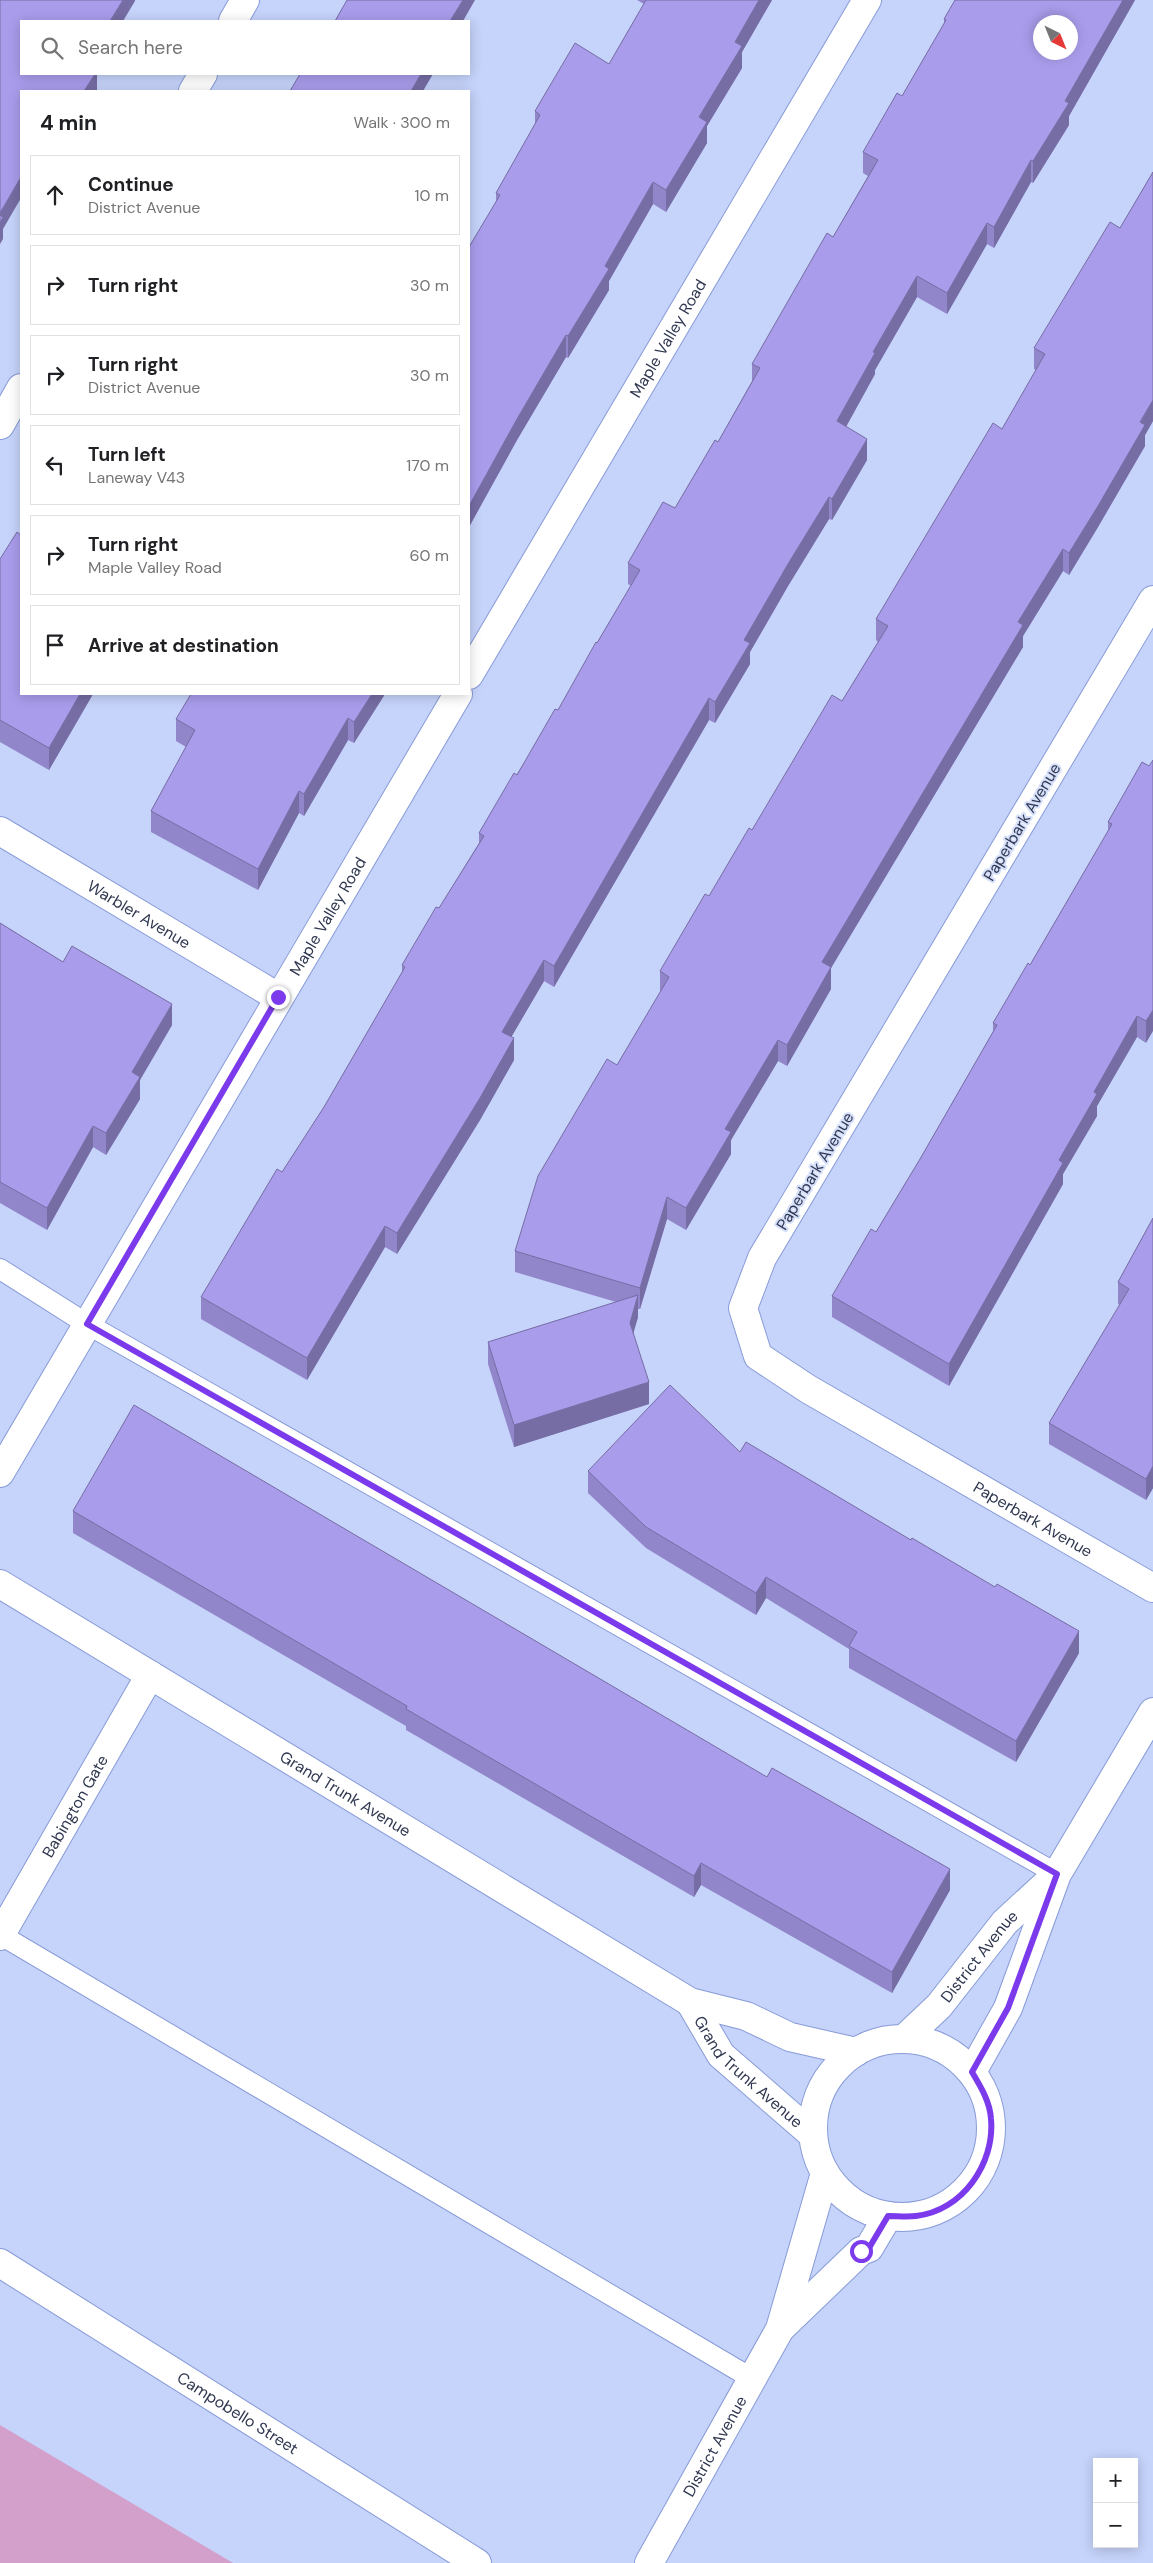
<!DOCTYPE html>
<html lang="en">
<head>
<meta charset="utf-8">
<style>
  :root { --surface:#fff; --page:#f6f6f6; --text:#202124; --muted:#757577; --line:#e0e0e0 }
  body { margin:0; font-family:"DM Sans",sans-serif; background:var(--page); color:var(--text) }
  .controls { position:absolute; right:15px; bottom:15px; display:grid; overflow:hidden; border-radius:0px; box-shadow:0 2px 12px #0003 }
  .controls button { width:45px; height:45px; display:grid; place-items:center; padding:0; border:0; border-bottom:1px solid var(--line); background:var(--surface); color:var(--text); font:25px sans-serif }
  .compass { position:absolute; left:1033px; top:15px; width:45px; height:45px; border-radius:50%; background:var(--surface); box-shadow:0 2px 12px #0003; rotate:137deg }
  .stop { position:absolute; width:15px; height:15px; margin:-11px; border:4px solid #7c3aed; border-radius:50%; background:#fff }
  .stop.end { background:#7c3aed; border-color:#fff; box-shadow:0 1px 5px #0008 }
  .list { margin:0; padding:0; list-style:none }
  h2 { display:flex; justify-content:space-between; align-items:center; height:65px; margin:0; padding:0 20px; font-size:21px }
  h2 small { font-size:16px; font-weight:400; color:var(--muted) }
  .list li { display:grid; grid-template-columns:32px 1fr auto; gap:15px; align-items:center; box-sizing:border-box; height:80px; margin:0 10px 10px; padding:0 10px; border:1px solid var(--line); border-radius:0px }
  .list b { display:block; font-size:19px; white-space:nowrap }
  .list p { margin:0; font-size:16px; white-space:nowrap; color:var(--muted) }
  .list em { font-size:16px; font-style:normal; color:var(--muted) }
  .icon { flex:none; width:28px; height:28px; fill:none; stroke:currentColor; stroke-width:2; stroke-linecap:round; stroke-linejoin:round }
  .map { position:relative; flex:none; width:1153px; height:2563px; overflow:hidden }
  .search { position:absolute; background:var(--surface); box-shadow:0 2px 12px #0003; left:20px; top:20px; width:450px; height:55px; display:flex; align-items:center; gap:12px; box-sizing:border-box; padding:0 18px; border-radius:0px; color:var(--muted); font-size:19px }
  .panel { position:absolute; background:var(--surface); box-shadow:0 2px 12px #0003; left:20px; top:90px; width:450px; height:605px; border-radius:0px }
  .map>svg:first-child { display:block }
  .green { fill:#d3a0cc }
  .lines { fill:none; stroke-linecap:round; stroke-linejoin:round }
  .service-casing { stroke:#879bd8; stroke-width:22 }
  .minor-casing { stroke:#879bd8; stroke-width:30 }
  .tertiary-casing { stroke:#879bd8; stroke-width:30 }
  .service { stroke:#fff; stroke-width:20 }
  .minor { stroke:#fff; stroke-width:28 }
  .tertiary { stroke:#fff; stroke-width:28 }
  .wall { fill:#9186ca }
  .shaded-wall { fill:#766da4 }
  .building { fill:#a99ceb; stroke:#766da4; fill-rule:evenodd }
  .route { stroke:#7c3aed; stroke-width:6 }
  .labels { text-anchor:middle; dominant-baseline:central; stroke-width:4; stroke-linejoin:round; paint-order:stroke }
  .street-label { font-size:16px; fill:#303851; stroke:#d7e0fb }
</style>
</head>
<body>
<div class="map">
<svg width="1153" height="2563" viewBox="0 0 1153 2563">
  <rect width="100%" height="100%" fill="#c6d3fa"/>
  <path class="green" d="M 0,2425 L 233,2563 L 0,2563 Z"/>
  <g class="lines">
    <g class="service-casing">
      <path id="service" d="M 0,1269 L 87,1324 L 1057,1874
        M 1,1935 L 751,2378"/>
    </g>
    <g class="minor-casing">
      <g id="minor">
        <path d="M 233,21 L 245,0"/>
        <path d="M 193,91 L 203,74"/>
        <path d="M 0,425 L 21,388"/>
        <path id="s1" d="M 1153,600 L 762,1258 L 743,1308 L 758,1356 L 808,1389 L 1153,1588"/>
        <path id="s2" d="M 469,675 L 867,0"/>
        <path id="s3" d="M 0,831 L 278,997"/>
        <path id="s4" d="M 0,1473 L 458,694"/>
        <path id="s5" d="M 0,1936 L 150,1675"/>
        <path id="s6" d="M 0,2263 L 477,2563"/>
      </g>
    </g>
    <g class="tertiary-casing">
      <g id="tertiary">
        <path id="s7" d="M 0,1584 L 690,2002 L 746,2016 L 790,2037 L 856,2052"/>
        <path id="s8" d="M 690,2002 L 721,2055 L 813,2135"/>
        <path id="s9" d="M 904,2039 L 939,2006 L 1005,1922 L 1054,1877"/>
        <circle cx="902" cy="2128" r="89"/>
        <path d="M 972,2072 L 1008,2008 L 1057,1874 L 1153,1712"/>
        <path d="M 781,2328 L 861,2251 L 869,2248 L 888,2216"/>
        <path id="s10" d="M 649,2563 L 780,2329 L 825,2173"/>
      </g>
    </g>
    <use href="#service" class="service"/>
    <use href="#minor" class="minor"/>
    <use href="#tertiary" class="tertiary"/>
  </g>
  <path class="wall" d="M 637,0 L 772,0 L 742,52 L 742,68 L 707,126 L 707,143 L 666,212 L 653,204 L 609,281 L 609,290 L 568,358 L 566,357 L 517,440 L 469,527 L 469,247 L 496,202 L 496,193 L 535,125 L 535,111 L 609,64 L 644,4 Z
    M 955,0 L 1135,0 L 1069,116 L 1069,125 L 1033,183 L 1031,182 L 994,248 L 987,244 L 947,314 L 917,297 L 875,370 L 875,374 L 846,427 L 867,460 L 832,520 L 829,519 L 788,586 L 750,652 L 750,664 L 715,723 L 709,720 L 554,987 L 544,981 L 511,1037 L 514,1060 L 480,1120 L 397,1254 L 385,1247 L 307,1380 L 201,1319 L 201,1297 L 324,1107 L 402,973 L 402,965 L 439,908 L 479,843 L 479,833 L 558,710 L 597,643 L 631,586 L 628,584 L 628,563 L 675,508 L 718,442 L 752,381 L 752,364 L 833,237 L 868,176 L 863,173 L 863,152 L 902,96 L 944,24 L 944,19 Z
    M 1153,172 L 1153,421 L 1145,435 L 1145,446 L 1098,527 L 1069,575 L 1063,571 L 1023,636 L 1023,647 L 831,968 L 831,989 L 787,1066 L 778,1061 L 731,1140 L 731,1154 L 686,1230 L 667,1219 L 640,1309 L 638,1309 L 638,1317 L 633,1333 L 649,1404 L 514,1447 L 488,1364 L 488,1342 L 616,1302 L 515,1272 L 515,1251 L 617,1065 L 660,993 L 660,971 L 752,830 L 842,701 L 878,642 L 876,640 L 876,619 L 1002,429 L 1036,370 L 1034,369 L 1034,348 L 1120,228 Z
    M 0,559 L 21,694 L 93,694 L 49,770 L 0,742 Z
    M 385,694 L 354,743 L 348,740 L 304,816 L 299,813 L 258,890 L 151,832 L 151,811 L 186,747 L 176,741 L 176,719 Z
    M 1149,766 L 1146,1043 L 1137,1037 L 1097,1106 L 1097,1116 L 1063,1174 L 1063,1184 L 949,1386 L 832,1317 L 832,1296 L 876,1232 L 920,1159 L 993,1032 L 993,1023 L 1030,965 L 1108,832 L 1108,822 Z
    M 0,923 L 63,962 L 172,1025 L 140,1080 L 140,1099 L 106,1155 L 93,1147 L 47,1230 L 0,1203 Z
    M 1153,1218 L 1153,1488 L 1146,1500 L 1049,1444 L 1049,1423 L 1120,1305 L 1118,1304 L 1118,1282 Z
    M 740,1452 L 1079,1653 L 1016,1762 L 849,1668 L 849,1649 L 766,1598 L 756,1615 L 646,1548 L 588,1493 L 588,1471 Z
    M 73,1511 L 950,1890 L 892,1993 L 701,1885 L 694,1897 L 406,1730 L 406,1726 L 73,1533 Z"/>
  <path class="shaded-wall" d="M 123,0 L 135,0 L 135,1 L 123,21 L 110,21 Z
    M 463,0 L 475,0 L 463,21 L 450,21 Z
    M 759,0 L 772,0 L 742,52 L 742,68 L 707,126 L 707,143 L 666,212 L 666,190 L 735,42 Z
    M 1123,0 L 1135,0 L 1069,116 L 1069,125 L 1033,183 L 1033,161 L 1065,101 Z
    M 95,74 L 97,74 L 97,91 L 84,91 Z
    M 421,74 L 433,74 L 423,91 L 411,91 Z
    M 1031,160 L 1031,182 L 994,248 L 994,227 Z
    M 21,177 L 21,198 L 3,229 L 3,239 L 0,244 L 0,213 Z
    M 653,182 L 653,204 L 609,281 L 609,290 L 568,358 L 568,336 L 605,266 Z
    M 987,223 L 987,244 L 947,314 L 947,293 Z
    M 917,276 L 917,297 L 875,370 L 875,374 L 837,443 L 837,421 L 873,352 Z
    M 566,335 L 566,357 L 517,440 L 469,527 L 469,506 L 517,419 Z
    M 1153,400 L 1153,421 L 1145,435 L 1145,446 L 1098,527 L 1069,575 L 1069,553 Z
    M 867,439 L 867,460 L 832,520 L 832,499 Z
    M 829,497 L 829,519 L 788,586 L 750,652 L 750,664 L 715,723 L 715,702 L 744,640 L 788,564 Z
    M 1063,549 L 1063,571 L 1023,636 L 1023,647 L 831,968 L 831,989 L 787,1066 L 787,1045 L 822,962 L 1018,622 Z
    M 80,694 L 93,694 L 49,770 L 49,748 Z
    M 372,694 L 385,694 L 354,743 L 354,722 Z
    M 709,698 L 709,720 L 554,987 L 554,966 Z
    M 348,718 L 348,740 L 304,816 L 304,794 Z
    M 299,791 L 299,813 L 258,890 L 258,869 Z
    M 544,960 L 544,981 L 502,1053 L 502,1032 Z
    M 172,1004 L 172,1025 L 140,1080 L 140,1099 L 106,1155 L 106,1133 L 132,1072 Z
    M 1153,1010 L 1153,1031 L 1146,1043 L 1146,1021 Z
    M 1137,1016 L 1137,1037 L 1097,1106 L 1097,1116 L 1063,1174 L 1063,1184 L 949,1386 L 949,1364 L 1094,1092 Z
    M 514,1038 L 514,1060 L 480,1120 L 397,1254 L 397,1233 Z
    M 778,1040 L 778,1061 L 731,1140 L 731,1154 L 686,1230 L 686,1208 L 725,1129 Z
    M 93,1126 L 93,1147 L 47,1230 L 47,1208 Z
    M 667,1197 L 667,1219 L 640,1309 L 640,1288 Z
    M 385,1226 L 385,1247 L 307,1380 L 307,1358 Z
    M 638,1295 L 638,1317 L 630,1345 L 630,1323 Z
    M 649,1382 L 649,1404 L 514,1447 L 514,1425 Z
    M 1153,1466 L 1153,1488 L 1146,1500 L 1146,1479 Z
    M 766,1577 L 766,1598 L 756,1615 L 756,1593 Z
    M 1079,1631 L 1079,1653 L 1016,1762 L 1016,1741 Z
    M 701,1863 L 701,1885 L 694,1897 L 694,1876 Z
    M 950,1869 L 950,1890 L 892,1993 L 892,1972 Z"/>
  <path class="building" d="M 0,0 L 123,0 L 110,21 L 21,21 L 21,74 L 95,74 L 84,91 L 21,91 L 21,177 L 0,213 Z
    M 347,0 L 463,0 L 450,21 L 335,21 Z
    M 646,0 L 759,0 L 735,42 L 742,46 L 699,117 L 707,122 L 666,190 L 653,182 L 605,266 L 609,269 L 568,336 L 566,335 L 517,419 L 469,506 L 469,247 L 500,195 L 496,193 L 540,115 L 535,111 L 575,43 L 609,64 Z
    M 955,0 L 1123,0 L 1065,101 L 1069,103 L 1033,161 L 1031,160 L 994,227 L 987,223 L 947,293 L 917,276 L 873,352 L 875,353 L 837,421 L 867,439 L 832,499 L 829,497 L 788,564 L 744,640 L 750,643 L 715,702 L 709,698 L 554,966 L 544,960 L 502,1032 L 514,1038 L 480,1098 L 397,1233 L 385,1226 L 307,1358 L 201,1297 L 277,1169 L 282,1172 L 324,1107 L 405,967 L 402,965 L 436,907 L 439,908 L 484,836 L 479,833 L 514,773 L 517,775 L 555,709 L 558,710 L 596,642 L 597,643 L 640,570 L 628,563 L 663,502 L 675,508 L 715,440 L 718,442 L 760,368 L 752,364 L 827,233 L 833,237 L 878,160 L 863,152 L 897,93 L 902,96 L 946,20 L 944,19 ZM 1040,22 L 1070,22 L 1070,52 L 1040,52 Z
    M 300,74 L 421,74 L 411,91 L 290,91 Z
    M 1153,172 L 1153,400 L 1140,422 L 1145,425 L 1098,506 L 1069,553 L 1063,549 L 1018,622 L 1023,625 L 822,962 L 831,967 L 787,1045 L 778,1040 L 725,1129 L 731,1132 L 686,1208 L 667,1197 L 640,1288 L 515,1251 L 538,1176 L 607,1059 L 617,1065 L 669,977 L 660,971 L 705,894 L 709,896 L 749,828 L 752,830 L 832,695 L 842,701 L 888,626 L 876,619 L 993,423 L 1002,429 L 1045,354 L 1034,348 L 1110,222 L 1120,228 Z
    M 0,215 L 3,217 L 0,223 Z
    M 17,532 L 21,535 L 21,694 L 80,694 L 49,748 L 0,720 L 0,559 Z
    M 191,694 L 372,694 L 354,722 L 348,718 L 304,794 L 299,791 L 258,869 L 151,811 L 195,730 L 176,719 Z
    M 1153,760 L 1153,1010 L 1146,1021 L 1137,1016 L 1094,1092 L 1097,1094 L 1059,1160 L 1063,1163 L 949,1364 L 832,1296 L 871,1229 L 876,1232 L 920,1159 L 997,1025 L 993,1023 L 1028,963 L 1030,965 L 1112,824 L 1108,822 L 1142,762 L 1149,766 Z
    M 0,923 L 63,962 L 72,946 L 172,1004 L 132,1072 L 140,1077 L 106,1133 L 93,1126 L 47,1208 L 0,1182 Z
    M 1153,1218 L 1153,1466 L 1146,1479 L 1049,1423 L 1129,1289 L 1118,1282 Z
    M 638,1295 L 630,1323 L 649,1382 L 514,1425 L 488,1342 Z
    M 670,1385 L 740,1452 L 746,1442 L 911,1540 L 912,1538 L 995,1587 L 997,1584 L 1079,1631 L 1016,1741 L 849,1646 L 857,1632 L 766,1577 L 756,1593 L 646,1527 L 588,1471 Z
    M 134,1405 L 767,1777 L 772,1768 L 950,1869 L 892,1972 L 701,1863 L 694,1876 L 406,1709 L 407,1706 L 73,1511 Z"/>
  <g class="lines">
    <path class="route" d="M 278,997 L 87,1324 L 1057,1874 L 1008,2008 L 972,2072 C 981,2087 990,2102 991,2119 C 995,2164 962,2211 916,2216 C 907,2217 897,2216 888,2216 L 869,2248 L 861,2251"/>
  </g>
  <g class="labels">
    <g class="street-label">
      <text stroke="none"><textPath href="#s2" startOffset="391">Maple Valley Road</textPath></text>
      <text transform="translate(1022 822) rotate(-59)">Paperbark Avenue</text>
      <text stroke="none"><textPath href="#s3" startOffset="162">Warbler Avenue</textPath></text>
      <text stroke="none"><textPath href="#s4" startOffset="646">Maple Valley Road</textPath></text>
      <text transform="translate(815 1171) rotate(-59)">Paperbark Avenue</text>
      <text stroke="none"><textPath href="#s1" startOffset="1189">Paperbark Avenue</textPath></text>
      <text stroke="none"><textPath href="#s7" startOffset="404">Grand Trunk Avenue</textPath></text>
      <text stroke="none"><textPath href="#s5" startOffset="150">Babington Gate</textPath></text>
      <text stroke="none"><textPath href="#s9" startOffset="112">District Avenue</textPath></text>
      <text stroke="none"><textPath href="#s8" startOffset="92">Grand Trunk Avenue</textPath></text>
      <text stroke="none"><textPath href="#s6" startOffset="281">Campobello Street</textPath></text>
      <text stroke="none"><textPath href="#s10" startOffset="134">District Avenue</textPath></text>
    </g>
  </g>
</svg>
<div class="controls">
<button>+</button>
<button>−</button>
</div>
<svg class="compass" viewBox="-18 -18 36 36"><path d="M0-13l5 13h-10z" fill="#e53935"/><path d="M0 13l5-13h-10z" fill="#757577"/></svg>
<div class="stop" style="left:861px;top:2251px"></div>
<div class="stop end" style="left:278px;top:997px"></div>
<div class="search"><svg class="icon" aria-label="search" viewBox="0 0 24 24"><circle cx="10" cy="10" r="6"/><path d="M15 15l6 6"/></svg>Search here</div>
<section class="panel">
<h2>4 min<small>Walk · 300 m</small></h2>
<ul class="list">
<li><svg class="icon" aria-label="ahead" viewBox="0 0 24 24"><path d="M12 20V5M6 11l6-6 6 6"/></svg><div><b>Continue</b><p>District Avenue</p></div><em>10 m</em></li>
<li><svg class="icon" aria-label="right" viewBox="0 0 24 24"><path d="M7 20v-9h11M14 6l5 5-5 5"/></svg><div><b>Turn right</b></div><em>30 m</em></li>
<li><svg class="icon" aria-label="right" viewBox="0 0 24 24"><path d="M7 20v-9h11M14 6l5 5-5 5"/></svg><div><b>Turn right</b><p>District Avenue</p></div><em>30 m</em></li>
<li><svg class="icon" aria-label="left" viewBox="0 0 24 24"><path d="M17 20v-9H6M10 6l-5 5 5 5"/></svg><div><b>Turn left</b><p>Laneway V43</p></div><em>170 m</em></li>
<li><svg class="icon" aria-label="right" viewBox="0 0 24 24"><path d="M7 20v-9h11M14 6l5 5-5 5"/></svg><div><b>Turn right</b><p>Maple Valley Road</p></div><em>60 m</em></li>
<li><svg class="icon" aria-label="arrive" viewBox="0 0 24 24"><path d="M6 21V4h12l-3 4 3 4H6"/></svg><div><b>Arrive at destination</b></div></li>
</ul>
</section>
</div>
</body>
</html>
